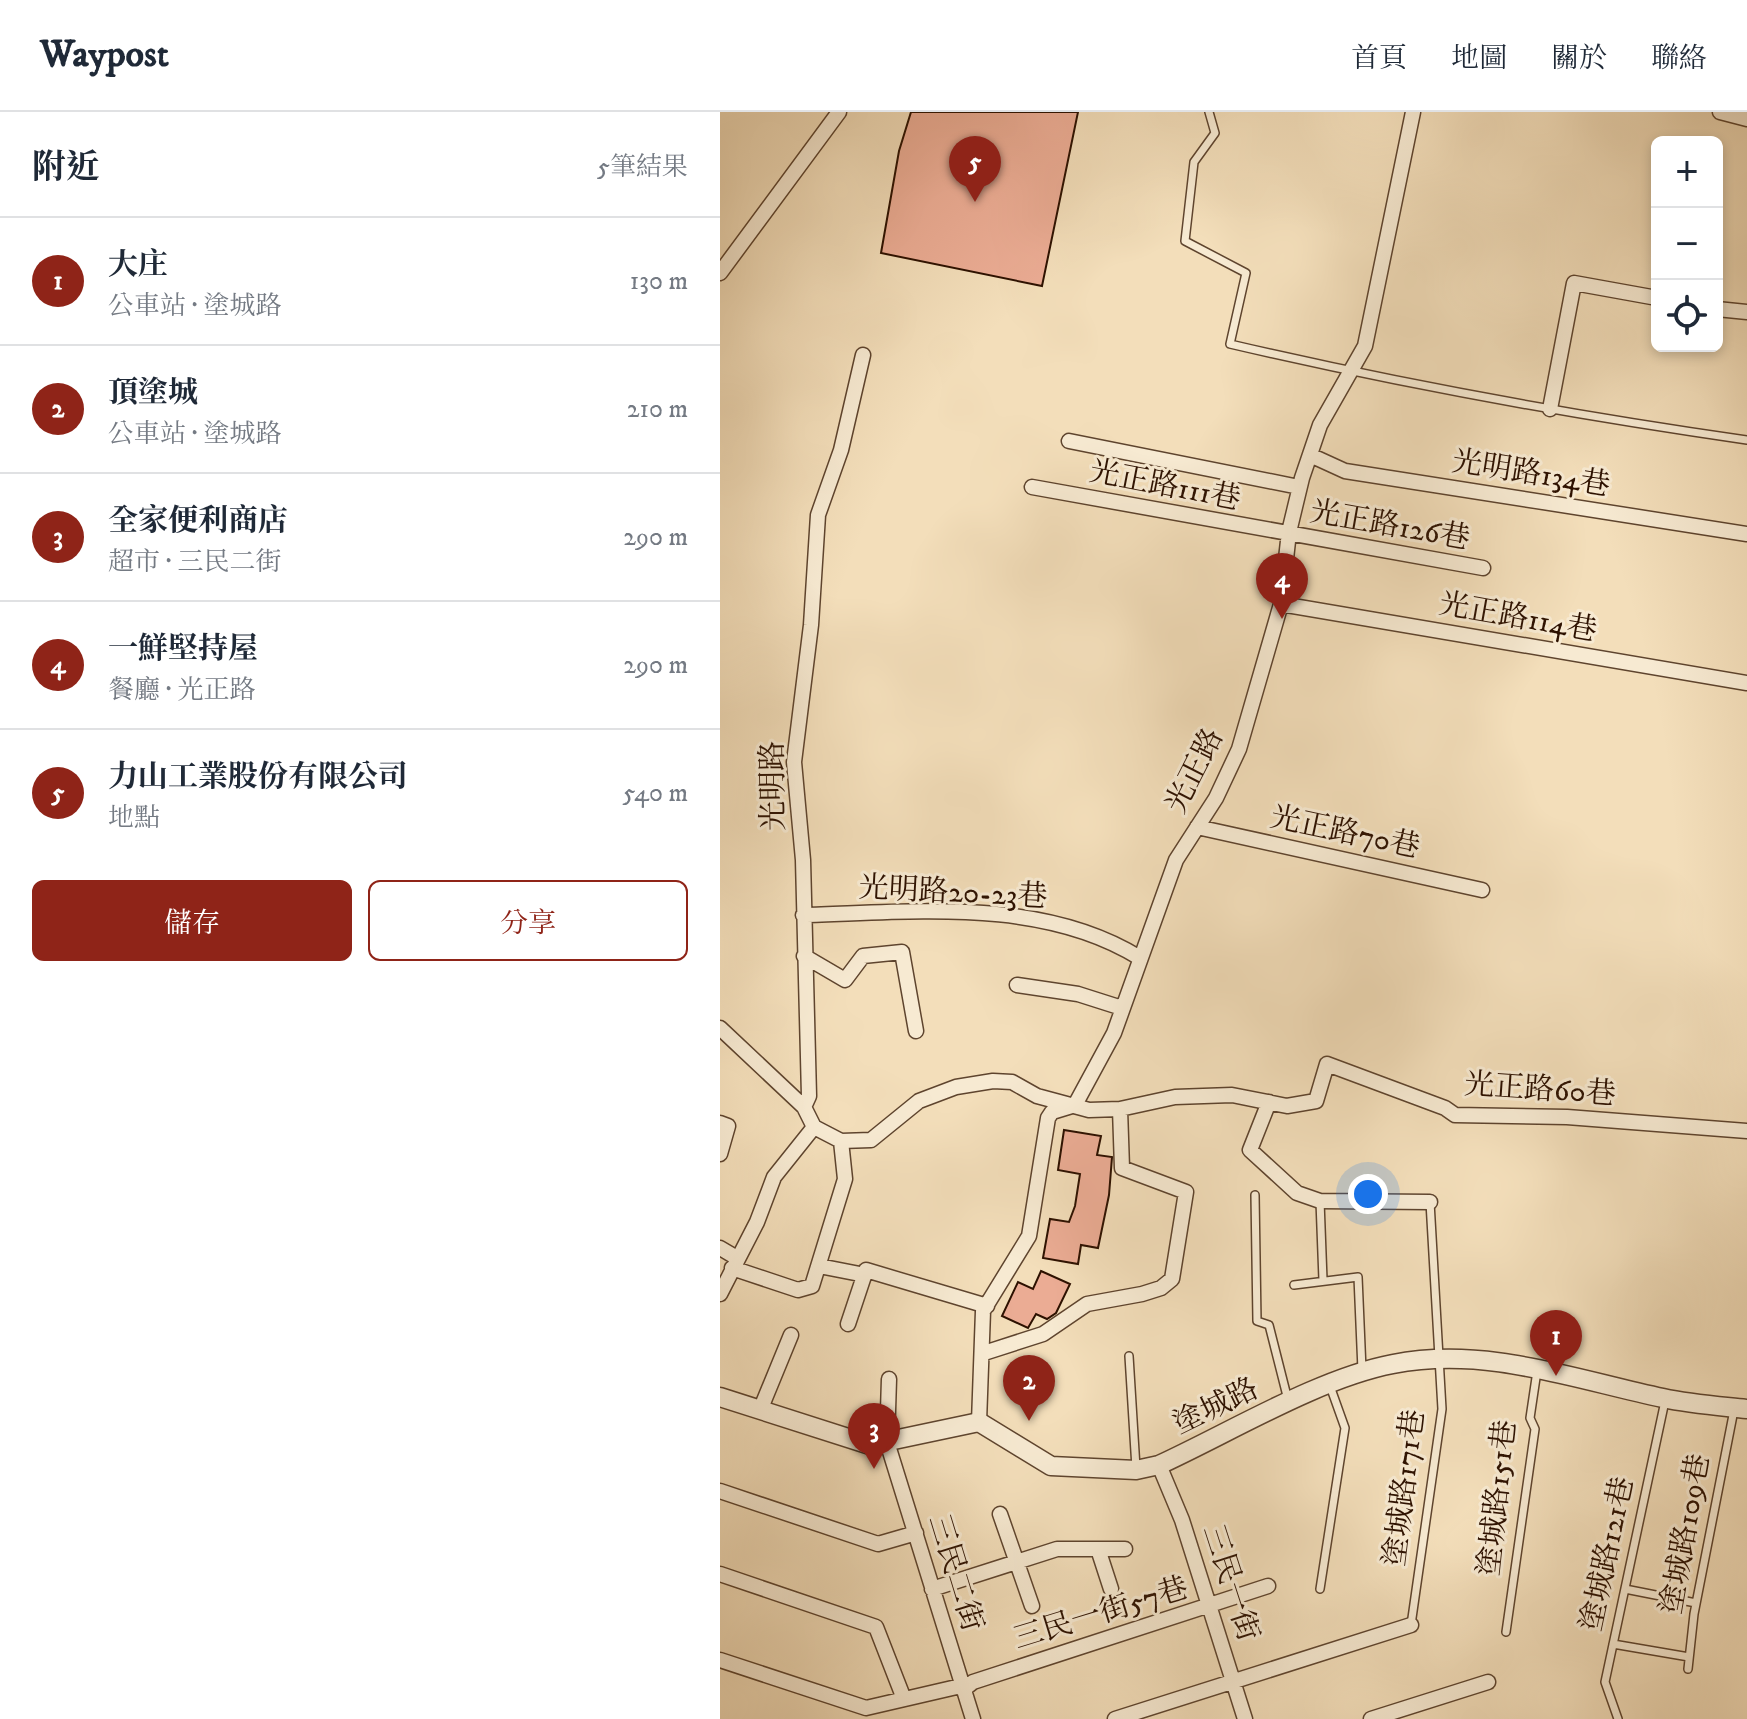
<!DOCTYPE html>
<html lang="zh-TW">
<head>
<meta charset="utf-8">
<style>
  :root { --surface:#fff; --page:#f6f6f7; --text:#1f2937; --muted:#747a83; --line:#e0e1e3; --accent:#8f2418 }
  body { margin:0; font-family:"IM FELL DW Pica","Noto Serif TC",serif; background:var(--page); color:var(--text) }
  .controls { position:absolute; right:24px; top:24px; display:grid; overflow:hidden; border-radius:12px; box-shadow:0 4px 12px #0003 }
  .controls button { width:72px; height:72px; display:grid; place-items:center; padding:0; border:0; border-bottom:2px solid var(--line); background:var(--surface); color:var(--text); font:40px sans-serif }
  .you { position:absolute; left:648px; top:1082px; width:28px; height:28px; margin:-20px; border:6px solid #fff; border-radius:50%; background:#1a73e8; box-shadow:0 0 0 12px #1a73e833 }
  .badge { display:grid; place-items:center; width:52px; height:52px; border-radius:50%; background:var(--accent); color:#fff; font-size:26px; font-weight:700 }
  .pin { position:absolute; translate:-50% -66px; filter:drop-shadow(0 2px 4px #0008) }
  .pin::after { content:''; position:absolute; top:42px; width:28px; height:24px; background:inherit; clip-path:polygon(0 0,100% 0,50% 100%) }
  .list { margin:0; padding:0; list-style:none }
  h2 { display:flex; justify-content:space-between; align-items:center; height:104px; margin:0; padding:0 32px; font-size:34px }
  h2 small { font-size:26px; font-weight:400; color:var(--muted) }
  .list li { display:grid; grid-template-columns:52px 1fr auto; gap:24px; align-items:center; box-sizing:border-box; height:128px; padding:0 32px; border-top:2px solid var(--line) }
  .list b { display:block; font-size:30px; white-space:nowrap }
  .list p { margin:0; font-size:26px; white-space:nowrap; color:var(--muted) }
  .list em { font-size:26px; font-style:normal; color:var(--muted) }
  .actions { display:flex; gap:16px; padding:24px 32px }
  .actions a { flex:1; padding:18px 0; border:2px solid var(--accent); border-radius:12px; text-align:center; font-size:28px; color:var(--accent) }
  .actions .main { background:var(--accent); color:#fff }
  .icon { flex:none; width:44px; height:44px; fill:none; stroke:currentColor; stroke-width:2; stroke-linecap:round; stroke-linejoin:round }
  .map { position:relative; flex:none; width:1027px; height:1607px; overflow:hidden }
  header { display:flex; align-items:center; gap:48px; box-sizing:border-box; height:112px; padding:0 40px; background:var(--surface); border-bottom:2px solid var(--line) }
  header strong { font-size:38px }
  nav { display:flex; gap:44px; margin-inline-start:auto; font-size:28px }
  main { display:flex }
  aside { flex:1; background:var(--surface) }
  .map>svg:first-child { display:block }
  .building { fill:#ebac94; stroke:#2d1100; stroke-width:2 }
  .lines { fill:none; stroke-linecap:round; stroke-linejoin:round }
  .service-casing { stroke:#5e442e; stroke-width:10 }
  .minor-casing { stroke:#5e442e; stroke-width:17 }
  .tertiary-casing { stroke:#5e442e; stroke-width:21 }
  .service { stroke:#f7ead2; stroke-width:7 }
  .minor { stroke:#f7ead2; stroke-width:14 }
  .tertiary { stroke:#f7ead2; stroke-width:18 }
  .labels { text-anchor:middle; dominant-baseline:central; stroke-width:6; stroke-linejoin:round; paint-order:stroke }
  .street-label { font-size:30px; fill:#2d1100; stroke:#f7ead2 }
</style>
</head>
<body>
<header>
<strong>Waypost</strong>
<nav><a>首頁</a><a>地圖</a><a>關於</a><a>聯絡</a></nav>
</header>
<main>
<aside>
<h2>附近<small>5筆結果</small></h2>
<ul class="list">
<li><span class="badge">1</span><div><b>大庄</b><p>公車站 · 塗城路</p></div><em>130 m</em></li>
<li><span class="badge">2</span><div><b>頂塗城</b><p>公車站 · 塗城路</p></div><em>210 m</em></li>
<li><span class="badge">3</span><div><b>全家便利商店</b><p>超市 · 三民二街</p></div><em>290 m</em></li>
<li><span class="badge">4</span><div><b>一鮮堅持屋</b><p>餐廳 · 光正路</p></div><em>290 m</em></li>
<li><span class="badge">5</span><div><b>力山工業股份有限公司</b><p>地點</p></div><em>540 m</em></li>
</ul>
<div class="actions"><a class="main">儲存</a><a>分享</a></div>
</aside>
<div class="map">
<svg width="1027" height="1607" viewBox="0 0 1027 1607">
  <rect width="100%" height="100%" fill="#f3deba"/>
  <filter id="stains"><feTurbulence type="fractalNoise" baseFrequency=".0025" numOctaves="4"/><feColorMatrix values="0 0 0 0 .2 0 0 0 0 .09 0 0 0 0 .02 0 0 0 .5 -.17"/></filter>
  <radialGradient id="worn" r=".72"><stop offset=".6" stop-color="#630" stop-opacity="0"/><stop offset="1" stop-color="#630" stop-opacity=".3"/></radialGradient>
  <path class="building" d="M 191,0 L 358,0 L 322,174 L 161,141 L 179,39 Z
    M 344,1018 L 381,1024 L 377,1043 L 392,1045 L 389,1083 L 378,1136 L 361,1133 L 358,1152 L 323,1146 L 330,1107 L 349,1110 L 355,1094 L 360,1062 L 338,1058 Z
    M 321,1159 L 350,1172 L 336,1201 L 327,1207 L 316,1202 L 308,1216 L 282,1204 L 298,1170 L 313,1177 Z"/>
  <g class="lines">
    <g class="service-casing">
      <path id="service" d="M 489,0 L 495,21 L 474,50 L 465,129 L 526,161 L 510,232 C 681,272 853,303 1027,328
        M 535,1083 L 537,1209 L 549,1213 L 568,1288
        M 600,1089 L 603,1168
        M 574,1173 L 638,1165 L 642,1258
        M 409,1244 L 416,1356
        M 600,1477 L 625,1316 L 610,1274
        M 905,1477 L 976,1491
        M 691,1513 L 722,1297 L 710,1090
        M 786,1520 L 815,1317 L 810,1306 L 817,1259
        M 893,1532 L 969,1545
        M 968,1557 L 974,1502 L 1014,1298
        M 898,1607 L 885,1570 L 945,1289"/>
    </g>
    <g class="minor-casing">
      <path id="minor" d="M 1000,0 L 1027,7
        M 0,161 L 119,0
        M 997,197 L 1027,200
        M 830,297 L 854,171 L 937,186
        M 349,329 L 579,375
        M 590,343 L 625,359 L 1027,422
        M 312,375 L 763,456
        M 561,492 L 1027,571
        M 477,715 L 762,778
        M 83,803 C 194,800 322,785 420,846
        M 84,844 L 125,868 L 143,844 L 182,840 L 196,919
        M 297,873 L 358,882 L 402,896
        M 0,916 L 84,995 L 94,1015 L 121,1029 L 151,1028 L 199,989 L 236,975 L 273,969 L 292,970 L 317,984 L 369,998 L 400,997 L 455,985 L 512,983 L 567,994 L 596,989 L 607,952 L 725,996 L 735,1003 L 847,1005 L 1027,1019
        M 549,990 L 530,1038 L 577,1081 L 600,1089 L 710,1090
        M 84,995 L 89,984 L 83,748 L 74,650 L 91,513 L 98,403 L 121,338 L 143,243
        M 0,1011 L 8,1014 L 0,1042
        M 0,1136 L 17,1146
        M 99,1154 L 145,1163
        M 12,1156 L 78,1178 L 92,1174 L 125,1067 L 121,1029
        M 0,1182 L 37,1110 L 54,1065 L 94,1015
        M 128,1212 L 146,1158 L 267,1194
        M 264,1241 L 323,1222 L 367,1192 L 422,1182 L 441,1176 L 452,1167 L 466,1080 L 402,1056 L 400,997
        M 169,1267 L 167,1330 L 253,1607
        M 41,1296 L 71,1223
        M 259,1310 L 263,1199 L 309,1124 L 328,1006 L 332,1000 L 355,993 L 394,921 L 456,748 L 496,686 L 519,637 L 561,492 L 569,420 L 582,366 L 600,313 L 645,234 L 693,0
        M 439,1353 L 462,1408 L 525,1607
        M 0,1379 L 158,1432 L 196,1421
        M 280,1402 L 312,1494
        M 378,1437 L 391,1477
        M 0,1462 L 156,1515 L 184,1587
        M 212,1477 L 337,1437 L 405,1437
        M 0,1548 L 146,1596 L 241,1574
        M 243,1578 L 253,1570 L 548,1474
        M 395,1607 L 691,1513
        M 651,1607 L 768,1570"/>
    </g>
    <g class="tertiary-casing">
      <path id="tertiary" d="M 0,1285 L 150,1333 L 259,1310 L 331,1354 L 416,1358 L 439,1353 C 509,1321 599,1266 673,1252 C 766,1234 853,1267 943,1286 C 970,1292 999,1294 1027,1297"/>
    </g>
    <use href="#service" class="service"/>
    <use href="#minor" class="minor"/>
    <use href="#tertiary" class="tertiary"/>
  </g>
  <g class="labels">
    <g class="street-label">
      <text transform="translate(811 362) rotate(9)">光明路134巷</text>
      <text transform="translate(445 374) rotate(11)">光正路111巷</text>
      <text transform="translate(670 414) rotate(10)">光正路126巷</text>
      <text transform="translate(798 506) rotate(10)">光正路114巷</text>
      <text transform="translate(475 659) rotate(-63)">光正路</text>
      <text transform="translate(54 674) rotate(-91)">光明路</text>
      <text transform="translate(625 721) rotate(12)">光正路70巷</text>
      <text transform="translate(233 781) rotate(3)">光明路20-23巷</text>
      <text transform="translate(820 978) rotate(4)">光正路60巷</text>
      <text transform="translate(496 1295) rotate(-26)">塗城路</text>
      <text transform="translate(685 1376) rotate(-83)">塗城路171巷</text>
      <text transform="translate(778 1386) rotate(-84)">塗城路151巷</text>
      <text transform="translate(966 1422) rotate(-80)">塗城路109巷</text>
      <text transform="translate(888 1442) rotate(-78)">塗城路121巷</text>
      <text transform="translate(235 1461) rotate(73)">三民二街</text>
      <text transform="translate(510 1471) rotate(72)">三民一街</text>
      <text transform="translate(381 1502) rotate(-17)">三民一街57巷</text>
    </g>
  </g>
  <rect width="100%" height="100%" filter="url(#stains)"/>
  <rect width="100%" height="100%" fill="url(#worn)"/>
</svg>
<div class="controls">
<button>+</button>
<button>−</button>
<button><svg class="icon" aria-label="locate" viewBox="0 0 24 24"><circle cx="12" cy="12" r="6"/><path d="M12 2v4M12 18v4M2 12h4M18 12h4"/></svg></button>
</div>
<div class="you"></div>
<div class="pin badge" style="left:836px;top:1264px">1</div>
<div class="pin badge" style="left:309px;top:1309px">2</div>
<div class="pin badge" style="left:154px;top:1357px">3</div>
<div class="pin badge" style="left:562px;top:507px">4</div>
<div class="pin badge" style="left:255px;top:90px">5</div>
</div>
</main>
</body>
</html>
